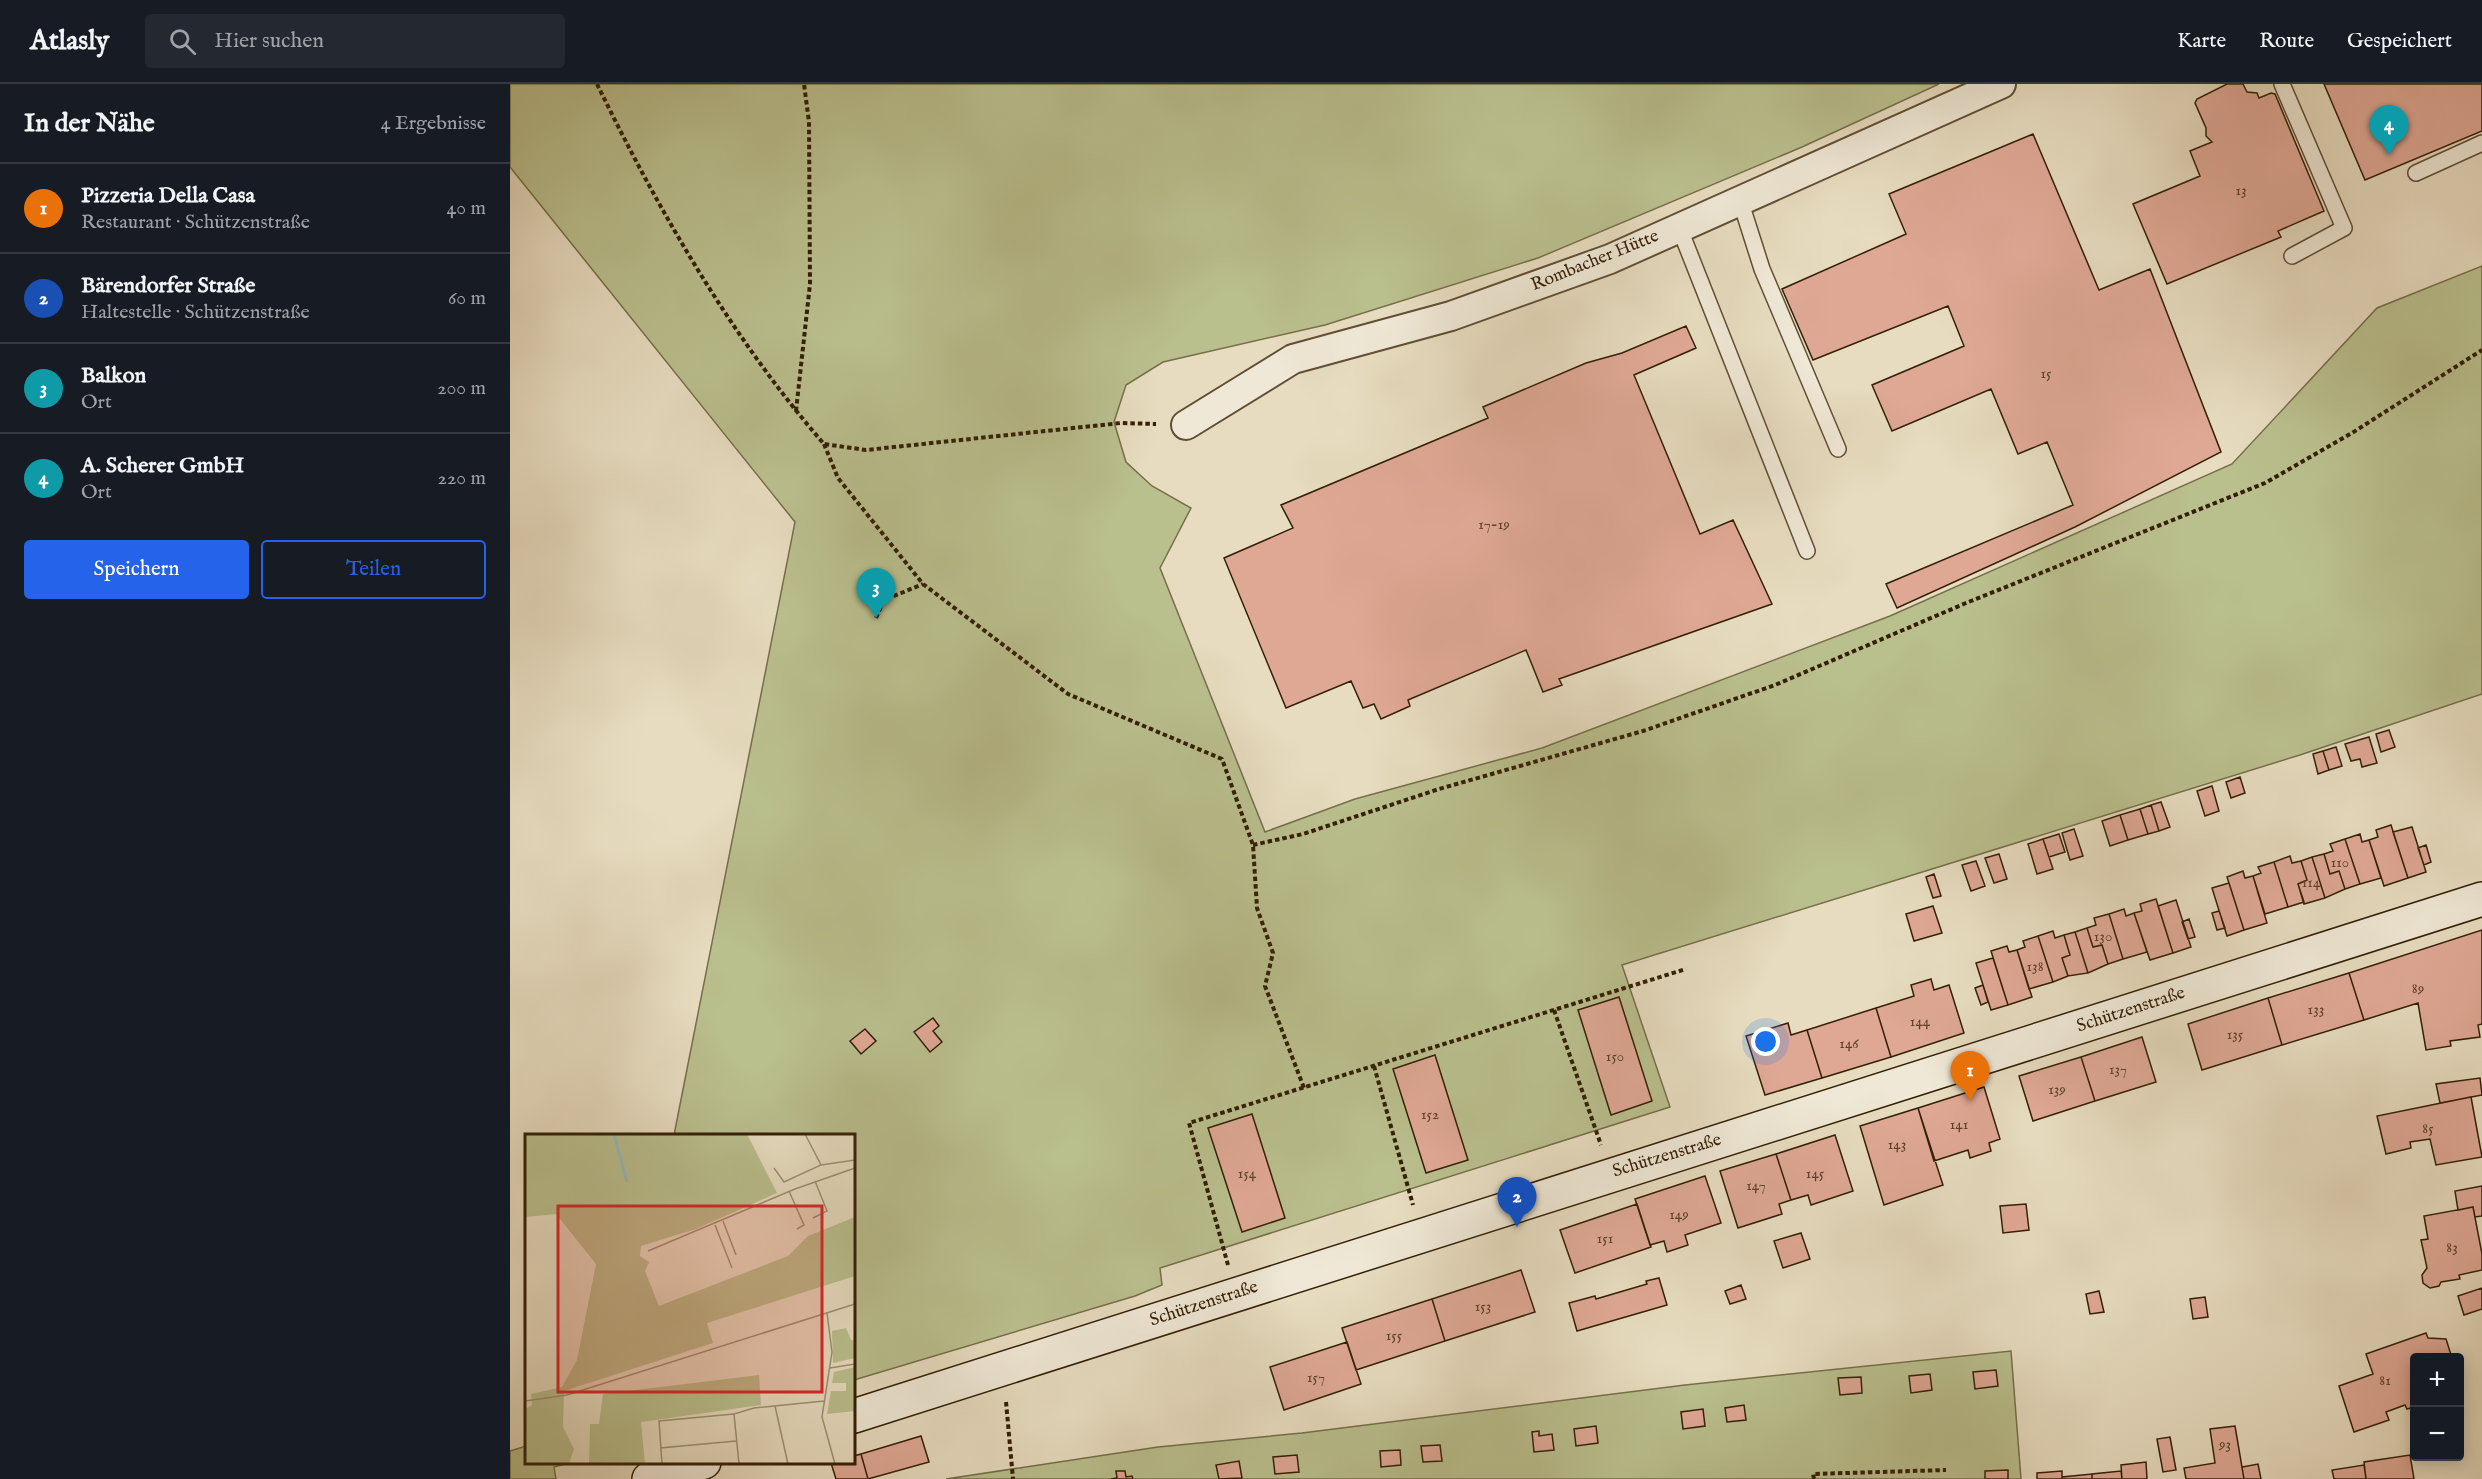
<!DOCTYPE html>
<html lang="de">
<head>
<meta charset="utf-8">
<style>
  :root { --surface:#171b24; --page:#242831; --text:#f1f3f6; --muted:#9ea1a6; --line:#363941; --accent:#2563eb }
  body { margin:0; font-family:"IM FELL English",serif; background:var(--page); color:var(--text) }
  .controls { position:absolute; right:18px; bottom:18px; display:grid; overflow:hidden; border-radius:6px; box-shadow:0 3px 15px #0003 }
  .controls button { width:54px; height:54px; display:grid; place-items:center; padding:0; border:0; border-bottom:2px solid var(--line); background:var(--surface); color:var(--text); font:30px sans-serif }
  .you { position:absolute; left:1256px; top:958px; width:21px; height:21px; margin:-15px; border:4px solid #fff; border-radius:50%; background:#1a73e8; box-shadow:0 0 0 9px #1a73e833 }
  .badge { display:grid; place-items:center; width:39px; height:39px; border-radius:50%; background:var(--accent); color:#fff; font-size:20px; font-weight:700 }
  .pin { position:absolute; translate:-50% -50px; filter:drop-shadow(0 2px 3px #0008) }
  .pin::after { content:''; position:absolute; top:32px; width:21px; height:18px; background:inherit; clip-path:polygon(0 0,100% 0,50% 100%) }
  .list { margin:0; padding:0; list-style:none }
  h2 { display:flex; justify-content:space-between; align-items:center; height:78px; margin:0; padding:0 24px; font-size:26px }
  h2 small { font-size:20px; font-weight:400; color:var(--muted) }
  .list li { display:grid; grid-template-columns:39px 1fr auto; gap:18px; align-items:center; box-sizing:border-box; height:90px; padding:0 24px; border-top:2px solid var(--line) }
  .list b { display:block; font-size:22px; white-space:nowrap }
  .list p { margin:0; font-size:20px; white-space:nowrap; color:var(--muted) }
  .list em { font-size:20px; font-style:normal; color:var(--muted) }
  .actions { display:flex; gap:12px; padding:18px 24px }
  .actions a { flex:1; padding:14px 0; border:2px solid var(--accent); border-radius:6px; text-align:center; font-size:21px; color:var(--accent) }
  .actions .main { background:var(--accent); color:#fff }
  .icon { flex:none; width:33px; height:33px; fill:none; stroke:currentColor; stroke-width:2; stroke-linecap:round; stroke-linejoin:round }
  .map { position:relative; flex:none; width:1972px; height:1395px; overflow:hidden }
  header { display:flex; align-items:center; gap:36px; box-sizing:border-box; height:84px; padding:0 30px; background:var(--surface); border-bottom:2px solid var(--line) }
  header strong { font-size:28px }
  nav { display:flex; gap:33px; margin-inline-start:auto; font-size:21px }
  .search { width:420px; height:54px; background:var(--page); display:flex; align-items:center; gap:15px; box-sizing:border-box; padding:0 21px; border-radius:6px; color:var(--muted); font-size:22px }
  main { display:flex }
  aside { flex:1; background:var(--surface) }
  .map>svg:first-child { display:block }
  .green { fill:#babf8e; stroke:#766f4a; stroke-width:1.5 }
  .building { fill:#dfa895; stroke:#331f06; stroke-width:1.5 }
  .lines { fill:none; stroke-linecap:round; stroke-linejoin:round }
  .lane-casing { stroke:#604e34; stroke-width:18 }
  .street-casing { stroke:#604e34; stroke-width:32 }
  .secondary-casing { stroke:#331f06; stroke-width:36 }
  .path { stroke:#331f06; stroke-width:4; stroke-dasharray:4.5 3; stroke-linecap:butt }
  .lane { stroke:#efe8d6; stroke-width:15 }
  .street { stroke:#efe8d6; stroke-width:28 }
  .secondary { stroke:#efe8d6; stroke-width:33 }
  .labels { text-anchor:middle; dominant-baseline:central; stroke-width:4.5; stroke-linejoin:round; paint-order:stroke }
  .number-label { font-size:15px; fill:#5e412a }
  .street-label { font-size:18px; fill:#331f06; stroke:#efe8d6 }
  .inset-river { fill:none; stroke:#98baba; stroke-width:3 }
  .inset-road { fill:none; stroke:#9f9076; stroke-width:1.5 }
  .view { fill:#d62828; fill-opacity:0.15; stroke:#d62828; stroke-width:3 }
  .inset-edge { fill:none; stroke:#331f06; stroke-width:3 }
</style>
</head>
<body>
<header>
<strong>Atlasly</strong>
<div class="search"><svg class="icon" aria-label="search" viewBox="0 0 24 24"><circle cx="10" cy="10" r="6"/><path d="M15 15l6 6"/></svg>Hier suchen</div>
<nav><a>Karte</a><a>Route</a><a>Gespeichert</a></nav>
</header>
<main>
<aside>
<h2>In der Nähe<small>4 Ergebnisse</small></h2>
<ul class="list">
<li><span class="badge" style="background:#e8710a">1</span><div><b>Pizzeria Della Casa</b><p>Restaurant · Schützenstraße</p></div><em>40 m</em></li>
<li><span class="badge" style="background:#1a4fb4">2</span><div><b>Bärendorfer Straße</b><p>Haltestelle · Schützenstraße</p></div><em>60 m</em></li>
<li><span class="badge" style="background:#0f9aa8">3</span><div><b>Balkon</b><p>Ort</p></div><em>200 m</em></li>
<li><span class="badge" style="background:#0f9aa8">4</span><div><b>A. Scherer GmbH</b><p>Ort</p></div><em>220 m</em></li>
</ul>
<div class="actions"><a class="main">Speichern</a><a>Teilen</a></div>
</aside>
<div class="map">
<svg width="1972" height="1395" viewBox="0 0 1972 1395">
  <rect width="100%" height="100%" fill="#e7dcc0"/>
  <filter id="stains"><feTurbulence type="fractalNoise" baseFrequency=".00333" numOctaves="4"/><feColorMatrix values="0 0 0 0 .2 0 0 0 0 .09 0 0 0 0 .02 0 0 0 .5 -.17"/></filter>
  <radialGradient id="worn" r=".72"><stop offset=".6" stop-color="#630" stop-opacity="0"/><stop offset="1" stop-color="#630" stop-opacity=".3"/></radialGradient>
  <path class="green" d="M 0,0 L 1429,0 L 1292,63 L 1028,174 L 815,241 L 653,278 L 616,301 L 604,338 L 616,378 L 642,402 L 681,424 L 650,484 L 755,748 L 845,715 L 1032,664 L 1380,532 L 1722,380 L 1867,224 L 1972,182 L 1972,610 L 1790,671 L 1112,881 L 1160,1023 L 650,1184 L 652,1201 L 625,1212 L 344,1296 L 344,1052 L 164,1051 L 285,438 L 0,83 Z
    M 1501,1267 L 1511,1395 L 436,1395 L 648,1363 L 792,1349 L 1175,1301 Z
    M 16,1362 L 16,1378 L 59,1379 L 44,1383 L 46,1395 L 0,1395 L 0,1367 Z"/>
  <path class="building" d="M 1717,0 L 1733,0 L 1737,8 L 1747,9 L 1749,14 L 1761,9 L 1765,10 L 1814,127 L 1768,147 L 1771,153 L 1657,200 L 1623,120 L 1690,92 L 1680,67 L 1702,58 L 1696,52 L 1696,44 L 1685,19 L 1687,15 Z
    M 1814,0 L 1972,0 L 1972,47 L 1855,96 Z
    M 1523,50 L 1589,206 L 1640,185 L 1711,368 L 1565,443 L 1387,524 L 1376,500 L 1563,421 L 1537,358 L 1508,370 L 1481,305 L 1382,347 L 1362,301 L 1454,262 L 1438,222 L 1303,276 L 1272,205 L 1396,150 L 1379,110 Z
    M 1176,242 L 1186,264 L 1124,291 L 1190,450 L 1223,436 L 1262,520 L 1049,595 L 1052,601 L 1033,608 L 1016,566 L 898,616 L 900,622 L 871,635 L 864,620 L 853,624 L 841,597 L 776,624 L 714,474 L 783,444 L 771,421 L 978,334 L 973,323 L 1076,279 L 1112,269 Z
    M 1879,646 L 1885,663 L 1871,668 L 1866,650 Z
    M 1859,653 L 1867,679 L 1852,683 L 1850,675 L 1841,677 L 1835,660 Z
    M 1826,663 L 1832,682 L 1819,686 L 1813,667 Z
    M 1813,667 L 1819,686 L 1808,690 L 1803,670 Z
    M 1730,693 L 1735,709 L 1721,714 L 1716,698 Z
    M 1702,702 L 1709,727 L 1695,732 L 1687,707 Z
    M 1651,718 L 1660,743 L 1649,747 L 1641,721 Z
    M 1641,721 L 1649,747 L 1638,750 L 1630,725 Z
    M 1630,725 L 1638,750 L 1618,756 L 1610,731 Z
    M 1610,731 L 1618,756 L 1600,762 L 1592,737 Z
    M 1881,741 L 1898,794 L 1874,802 L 1859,756 L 1868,753 L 1866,746 Z
    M 1902,743 L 1916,788 L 1898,794 L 1883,748 Z
    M 1564,745 L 1573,772 L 1560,776 L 1552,749 Z
    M 1549,750 L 1555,768 L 1539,773 L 1533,755 Z
    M 1850,750 L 1852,758 L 1859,756 L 1871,794 L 1850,800 L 1835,755 Z
    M 1533,755 L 1543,785 L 1527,790 L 1518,760 Z
    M 1835,755 L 1850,800 L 1835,805 L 1829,787 L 1820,790 L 1814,770 L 1823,767 L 1820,760 Z
    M 1916,761 L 1921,778 L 1914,781 L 1908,764 Z
    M 1489,770 L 1497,795 L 1484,799 L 1475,774 Z
    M 1814,770 L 1820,790 L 1829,787 L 1835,805 L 1815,814 L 1802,773 Z
    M 1780,772 L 1782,779 L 1791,777 L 1797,796 L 1788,800 L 1794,818 L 1778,823 L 1764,778 Z
    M 1802,773 L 1815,814 L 1794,820 L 1788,800 L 1797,796 L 1791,777 Z
    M 1466,777 L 1475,802 L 1461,807 L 1452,781 Z
    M 1764,778 L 1778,823 L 1755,830 L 1743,792 L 1751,789 L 1748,783 Z
    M 1733,787 L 1735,794 L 1743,792 L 1757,839 L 1734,846 L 1717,793 Z
    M 1424,790 L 1431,812 L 1423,814 L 1416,793 Z
    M 1719,799 L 1734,846 L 1717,852 L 1702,804 Z
    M 1646,815 L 1663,869 L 1640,876 L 1624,829 L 1632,827 L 1630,820 Z
    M 1666,816 L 1681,863 L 1663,869 L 1648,822 Z
    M 1423,822 L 1432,849 L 1404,857 L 1396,830 Z
    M 1614,825 L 1616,832 L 1624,829 L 1637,868 L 1613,875 L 1599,830 Z
    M 1709,827 L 1715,844 L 1707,846 L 1702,829 Z
    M 1599,830 L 1613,875 L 1598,880 L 1592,861 L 1583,863 L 1577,844 L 1586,841 L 1584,834 Z
    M 1679,835 L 1685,853 L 1678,855 L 1672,838 Z
    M 1577,844 L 1583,863 L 1592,861 L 1598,880 L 1578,889 L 1565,848 Z
    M 1972,846 L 1972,940 L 1968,941 L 1970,953 L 1940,957 L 1941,962 L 1916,966 L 1908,919 L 1854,936 L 1839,889 Z
    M 1543,847 L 1545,854 L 1554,851 L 1560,871 L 1552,874 L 1558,892 L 1543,898 L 1528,852 Z
    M 1565,848 L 1578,889 L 1558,892 L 1552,874 L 1560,871 L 1554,851 Z
    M 1528,852 L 1543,898 L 1519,905 L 1507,866 L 1515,863 L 1513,857 Z
    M 1497,862 L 1499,868 L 1507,866 L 1522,913 L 1498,921 L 1481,867 Z
    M 1483,874 L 1498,921 L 1481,926 L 1466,879 Z
    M 1839,889 L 1854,936 L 1772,961 L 1758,914 Z
    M 1421,895 L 1424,906 L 1439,901 L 1454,949 L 1381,973 L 1366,924 L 1404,912 L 1401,901 Z
    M 1473,901 L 1478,918 L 1471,921 L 1465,904 Z
    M 1109,913 L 1142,1017 L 1101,1031 L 1068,926 Z
    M 1758,914 L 1772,961 L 1692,986 L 1678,940 Z
    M 1366,924 L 1381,973 L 1312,994 L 1297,946 Z
    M 423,934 L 429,942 L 423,947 L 432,958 L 420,968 L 404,948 Z
    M 1278,939 L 1281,951 L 1297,946 L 1312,994 L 1255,1011 L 1236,952 Z
    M 355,945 L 366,957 L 351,970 L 340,957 Z
    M 1632,953 L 1646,998 L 1585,1017 L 1571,973 Z
    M 925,971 L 958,1076 L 916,1089 L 883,985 Z
    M 1571,973 L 1585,1017 L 1523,1037 L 1509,992 Z
    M 1970,994 L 1972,1011 L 1930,1019 L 1926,1000 Z
    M 1474,1003 L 1490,1055 L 1479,1059 L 1481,1067 L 1460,1074 L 1458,1066 L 1424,1077 L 1408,1024 Z
    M 1961,1013 L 1972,1073 L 1926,1081 L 1920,1055 L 1900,1058 L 1901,1064 L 1876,1070 L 1867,1032 Z
    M 1408,1024 L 1433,1101 L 1374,1121 L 1350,1042 Z
    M 742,1030 L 775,1134 L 732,1148 L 698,1044 Z
    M 1325,1051 L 1343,1107 L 1301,1121 L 1298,1111 L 1281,1116 L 1266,1070 Z
    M 1266,1070 L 1281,1116 L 1269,1120 L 1272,1130 L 1228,1144 L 1210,1087 Z
    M 1195,1092 L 1211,1139 L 1175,1151 L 1178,1161 L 1157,1168 L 1154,1157 L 1140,1161 L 1125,1115 Z
    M 1972,1102 L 1972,1132 L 1965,1133 L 1963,1123 L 1948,1126 L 1945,1107 Z
    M 1127,1120 L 1141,1163 L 1065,1189 L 1050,1146 Z
    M 1516,1120 L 1519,1146 L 1493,1149 L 1490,1122 Z
    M 1963,1123 L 1972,1170 L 1972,1186 L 1949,1191 L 1950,1195 L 1931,1198 L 1929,1202 L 1920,1204 L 1913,1199 L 1912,1191 L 1917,1184 L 1911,1156 L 1918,1155 L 1914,1132 Z
    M 1291,1149 L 1300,1175 L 1273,1184 L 1264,1157 Z
    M 1011,1186 L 1025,1228 L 935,1257 L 922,1215 Z
    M 1149,1194 L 1157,1221 L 1067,1247 L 1059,1219 L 1085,1212 L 1086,1215 L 1137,1200 L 1136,1197 Z
    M 1231,1201 L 1236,1215 L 1220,1220 L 1215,1207 Z
    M 1972,1204 L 1972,1225 L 1954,1231 L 1948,1212 Z
    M 1589,1207 L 1594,1228 L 1580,1230 L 1576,1210 Z
    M 1695,1213 L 1698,1233 L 1683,1235 L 1680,1215 Z
    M 922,1215 L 935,1257 L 846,1286 L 832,1244 Z
    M 1916,1249 L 1918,1254 L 1936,1255 L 1942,1274 L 1904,1274 L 1904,1323 L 1897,1325 L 1895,1321 L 1876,1328 L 1879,1336 L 1844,1348 L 1829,1302 L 1863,1290 L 1856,1270 Z
    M 837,1258 L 851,1300 L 774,1326 L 760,1283 Z
    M 1486,1286 L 1488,1302 L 1465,1305 L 1463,1288 Z
    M 1420,1290 L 1422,1306 L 1401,1309 L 1399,1292 Z
    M 1351,1293 L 1352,1309 L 1330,1311 L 1328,1294 Z
    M 1234,1321 L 1236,1336 L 1217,1338 L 1215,1324 Z
    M 1193,1325 L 1195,1342 L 1173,1345 L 1171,1328 Z
    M 1086,1342 L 1088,1359 L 1066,1362 L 1064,1345 Z
    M 1725,1342 L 1734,1395 L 1676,1395 L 1674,1384 L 1705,1379 L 1700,1345 Z
    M 1029,1347 L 1029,1352 L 1042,1350 L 1044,1366 L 1024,1368 L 1022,1348 Z
    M 411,1352 L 419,1378 L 358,1395 L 351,1370 Z
    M 1660,1353 L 1666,1386 L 1653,1388 L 1647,1355 Z
    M 930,1361 L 932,1377 L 913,1378 L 911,1362 Z
    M 890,1366 L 891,1381 L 871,1383 L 870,1367 Z
    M 351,1370 L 358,1395 L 326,1395 L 321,1379 L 344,1378 L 344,1372 Z
    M 787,1371 L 789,1388 L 765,1390 L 763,1373 Z
    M 1900,1371 L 1904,1395 L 1856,1395 L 1854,1378 Z
    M 729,1377 L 732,1394 L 709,1395 L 706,1381 Z
    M 1636,1378 L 1637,1395 L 1612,1395 L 1611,1381 Z
    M 1748,1380 L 1751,1395 L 1734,1395 L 1732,1383 Z
    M 1854,1381 L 1856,1395 L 1824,1395 L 1822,1386 Z
    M 1498,1386 L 1498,1395 L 1475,1395 L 1475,1387 Z
    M 606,1387 L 615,1387 L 616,1393 L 622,1392 L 623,1395 L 601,1395 L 607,1394 Z
    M 1552,1387 L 1552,1395 L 1527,1395 L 1527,1389 Z
    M 1611,1387 L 1612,1395 L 1582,1395 L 1582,1390 Z
    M 1582,1390 L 1582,1395 L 1552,1395 L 1552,1393 Z"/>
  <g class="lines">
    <g class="lane-casing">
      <path id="lane" d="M 1772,0 L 1834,144 L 1782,172
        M 1906,89 L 1972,59
        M 1230,116 L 1252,185 L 1328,365
        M 1169,143 L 1297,467"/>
    </g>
    <g class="street-casing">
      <path id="street" d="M 676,341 L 783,275 L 941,232 L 1100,175 L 1491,0"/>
    </g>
    <g class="secondary-casing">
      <path id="secondary" d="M 344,1332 L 1972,815
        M 139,1395 L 194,1378"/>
    </g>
    <path class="path" d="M 87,0 C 149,127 221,253 314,360 L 356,366 L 611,339 L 646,340
      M 286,327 L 300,200 L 299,38 L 294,0
      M 314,360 L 328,394 L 413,500 L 558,610 L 712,675 L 743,761 L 747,824 L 763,869 L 755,902 L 794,1004
      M 366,534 L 374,516 L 413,500
      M 743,761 L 793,750 L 929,705 L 1133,647 L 1265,601 L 1456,519 L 1755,399 L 1842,349 L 1972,266
      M 1044,926 L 1091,1061
      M 864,982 L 903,1121
      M 718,1181 L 679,1039 L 1176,885
      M 496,1318 L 503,1395
      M 1304,1395 L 1303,1390 L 1436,1386"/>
    <use href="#lane" class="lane"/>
    <use href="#street" class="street"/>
    <use href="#secondary" class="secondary"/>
  </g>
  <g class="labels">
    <g class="number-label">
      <text x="1731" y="106">13</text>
      <text x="1536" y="289">15</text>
      <text x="984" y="440">17-19</text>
      <text x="1830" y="778">110</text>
      <text x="1801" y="798">114</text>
      <text x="1593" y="852">130</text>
      <text x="1525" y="882">138</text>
      <text x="1908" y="904">89</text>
      <text x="1806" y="925">133</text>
      <text x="1410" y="937">144</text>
      <text x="1725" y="950">135</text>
      <text x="1339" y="959">146</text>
      <text x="1105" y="972">150</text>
      <text x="1608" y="985">137</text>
      <text x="1547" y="1005">139</text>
      <text x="920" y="1030">152</text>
      <text x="1449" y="1040">141</text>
      <text x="1918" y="1044">85</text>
      <text x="1387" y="1060">143</text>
      <text x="737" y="1089">154</text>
      <text x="1305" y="1089">145</text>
      <text x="1246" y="1101">147</text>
      <text x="1169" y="1130">149</text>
      <text x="1095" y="1154">151</text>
      <text x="1942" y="1163">83</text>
      <text x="973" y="1222">153</text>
      <text x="884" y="1251">155</text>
      <text x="806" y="1293">157</text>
      <text x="1875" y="1296">81</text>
      <text x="1715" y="1360">93</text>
    </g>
    <g class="street-label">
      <text transform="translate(1085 177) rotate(-22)">Rombacher Hütte</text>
      <text transform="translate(1621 926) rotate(-18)">Schützenstraße</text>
      <text transform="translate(1157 1072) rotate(-17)">Schützenstraße</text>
      <text transform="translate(694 1220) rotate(-18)">Schützenstraße</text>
    </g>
  </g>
  <g transform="translate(15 1050)">
    <rect width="330" height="330" fill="#e7dcc0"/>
    <path d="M 0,0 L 222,0 L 252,59 L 171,95 L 116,112 L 115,122 L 124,128 L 120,137 L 134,172 L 263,122 L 283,102 L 330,83 L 330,142 L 182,189 L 188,209 L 39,257 L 38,293 L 49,315 L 44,330 L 0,330 L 0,275 L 7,271 L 6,260 L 37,253 L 52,226 L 71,130 L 31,80 L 0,83 ZM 321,194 L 326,206 L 330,206 L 330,224 L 308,229 L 307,197 ZM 330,233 L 330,277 L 302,280 L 306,257 L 321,257 L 321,249 L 307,249 L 309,238 ZM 234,241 L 236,271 L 116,288 L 120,330 L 64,330 L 65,290 L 74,290 L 78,260 Z" fill="#babf8e"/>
    <path class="inset-river" d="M 89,0 L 102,48"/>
    <path class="inset-road" d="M 296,31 L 330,26M 249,34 L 259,48 L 296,31 L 280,0M 264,57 L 279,91 L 272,95M 288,84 L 302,77 L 290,47M 198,87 L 211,121M 190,91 L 207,134M 123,117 L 270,55 L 330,34M 302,179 L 307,218 L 297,283 L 310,330M 305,234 L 330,230M 0,267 L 42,261 L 330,170M 250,272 L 263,330M 135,314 L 211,307M 137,330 L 134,287 L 209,280M 214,330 L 209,280 L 229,274 L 299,267"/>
    <path class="view" d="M 33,72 L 297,72 L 297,258 L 33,258 Z"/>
    <rect width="330" height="330" class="inset-edge"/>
  </g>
  <rect width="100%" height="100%" filter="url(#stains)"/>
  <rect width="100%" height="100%" fill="url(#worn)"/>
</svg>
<div class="controls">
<button>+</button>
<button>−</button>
</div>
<div class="you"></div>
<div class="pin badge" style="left:1460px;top:1017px;background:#e8710a">1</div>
<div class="pin badge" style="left:1007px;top:1143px;background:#1a4fb4">2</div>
<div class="pin badge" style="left:366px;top:534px;background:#0f9aa8">3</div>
<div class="pin badge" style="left:1879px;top:71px;background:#0f9aa8">4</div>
</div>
</main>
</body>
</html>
